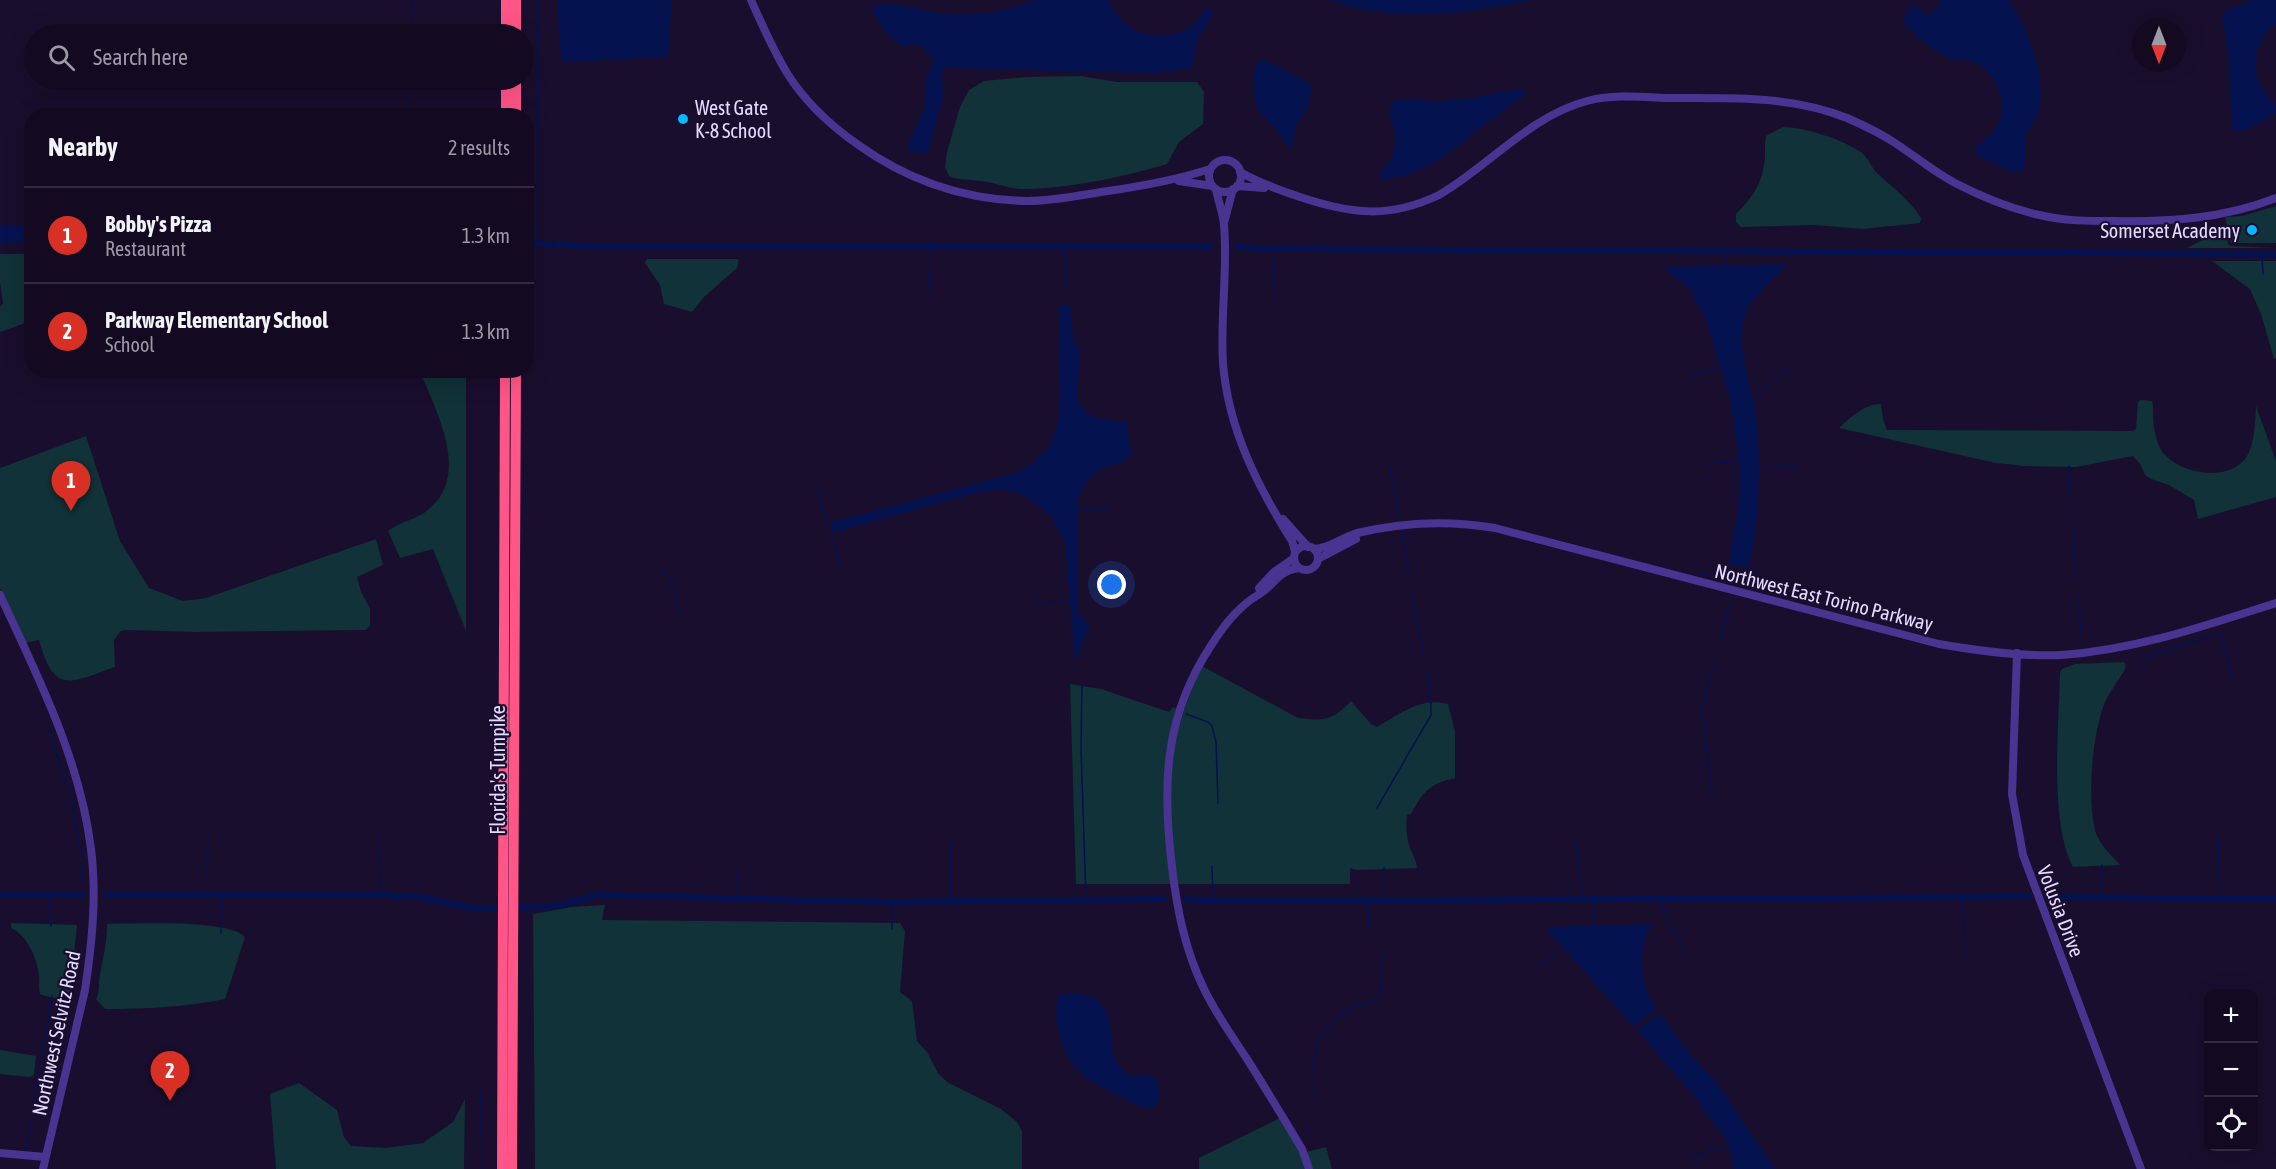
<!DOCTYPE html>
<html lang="en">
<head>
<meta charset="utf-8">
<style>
  :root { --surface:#130a22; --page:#1c132a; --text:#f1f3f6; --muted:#9d9aa5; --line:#322b40; --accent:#d93025 }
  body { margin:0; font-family:"Asap Condensed",sans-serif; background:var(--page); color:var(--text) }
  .controls { position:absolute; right:18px; bottom:18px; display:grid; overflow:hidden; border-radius:12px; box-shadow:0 6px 24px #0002 }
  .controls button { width:54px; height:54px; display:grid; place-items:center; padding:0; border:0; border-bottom:2px solid var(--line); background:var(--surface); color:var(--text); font:30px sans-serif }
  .compass { position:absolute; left:2132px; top:18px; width:54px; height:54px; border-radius:50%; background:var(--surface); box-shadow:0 6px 24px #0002; rotate:180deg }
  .you { position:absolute; left:1112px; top:585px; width:21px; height:21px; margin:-15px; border:4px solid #fff; border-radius:50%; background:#1a73e8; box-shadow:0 0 0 9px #1a73e833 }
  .badge { display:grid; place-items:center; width:39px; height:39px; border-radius:50%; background:var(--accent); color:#fff; font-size:20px; font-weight:700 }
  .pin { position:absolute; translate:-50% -50px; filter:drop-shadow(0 2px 3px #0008) }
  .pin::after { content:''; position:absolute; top:32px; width:21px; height:18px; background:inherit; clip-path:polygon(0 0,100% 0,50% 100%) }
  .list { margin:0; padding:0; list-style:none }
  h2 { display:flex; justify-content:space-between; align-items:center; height:78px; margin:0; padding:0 24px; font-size:26px }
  h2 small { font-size:20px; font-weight:400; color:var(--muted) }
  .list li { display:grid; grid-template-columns:39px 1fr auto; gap:18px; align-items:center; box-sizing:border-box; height:96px; padding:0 24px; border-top:2px solid var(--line) }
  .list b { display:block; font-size:22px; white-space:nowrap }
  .list p { margin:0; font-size:20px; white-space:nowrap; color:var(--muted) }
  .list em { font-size:20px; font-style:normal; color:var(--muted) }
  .icon { flex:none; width:33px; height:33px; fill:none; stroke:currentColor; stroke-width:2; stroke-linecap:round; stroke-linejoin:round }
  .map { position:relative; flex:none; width:2276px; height:1169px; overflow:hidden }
  .search { position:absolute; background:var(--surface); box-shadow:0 6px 24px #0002; left:24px; top:24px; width:510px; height:66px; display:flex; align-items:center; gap:15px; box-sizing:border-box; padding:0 21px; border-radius:33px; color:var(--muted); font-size:22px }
  .panel { position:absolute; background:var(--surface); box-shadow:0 6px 24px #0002; left:24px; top:108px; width:510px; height:270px; border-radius:24px }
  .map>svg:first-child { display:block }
  .green { fill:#103238 }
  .water { fill:#051250 }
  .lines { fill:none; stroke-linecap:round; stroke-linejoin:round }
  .stream { stroke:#051250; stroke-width:1.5 }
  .canal { stroke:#051250; stroke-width:6 }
  .tertiary { stroke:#493491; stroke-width:8 }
  .motorway { stroke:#ff5587; stroke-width:10 }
  .poi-dot { fill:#06b8ff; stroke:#190e2d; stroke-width:2 }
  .labels { text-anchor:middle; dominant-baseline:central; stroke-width:4.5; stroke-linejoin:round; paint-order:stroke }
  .poi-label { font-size:20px; fill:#e5daff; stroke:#190e2d; text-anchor:start }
  .street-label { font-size:20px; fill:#e5daff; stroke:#190e2d }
</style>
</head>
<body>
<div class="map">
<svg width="2276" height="1169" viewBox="0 0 2276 1169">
  <rect width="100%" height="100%" fill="#190e2d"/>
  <path class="green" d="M 1081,76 L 1117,82 L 1197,82 L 1204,92 L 1203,124 L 1179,142 L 1167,164 C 1124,177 1071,188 1026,189 C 1010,190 996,182 980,181 C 969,179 959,181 949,176 L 945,167 L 947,152 L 960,107 L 969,90 L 984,81 L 1027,77 Z
    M 1783,127 C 1804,127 1845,140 1862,153 C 1869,159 1872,169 1879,175 C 1893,188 1911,201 1921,218 L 1920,223 L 1863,229 L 1814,225 L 1741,227 L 1736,222 L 1736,214 C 1750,200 1761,186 1764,165 C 1766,156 1764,146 1766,136 Z
    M 2276,206 L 2276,243 L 2231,243 L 2225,217 L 2242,216 Z
    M 2225,231 L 2228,244 L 2231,246 L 2276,248 L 2187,248 L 2217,232 Z
    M 0,254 L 32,254 L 31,321 L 0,332 L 0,307 L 3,303 L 0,282 Z
    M 647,259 L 737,259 L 739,260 L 737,268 L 704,297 L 692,312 L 664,304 L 660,285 L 645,263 Z
    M 2212,261 L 2276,261 L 2276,358 L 2274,359 L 2261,314 L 2250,289 Z
    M 420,371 L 466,371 L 466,631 L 433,549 L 400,558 L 388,531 C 400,521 417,520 429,509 C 471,473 436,412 420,371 Z
    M 2140,400 L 2152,401 C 2154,407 2153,413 2153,419 C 2154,430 2157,446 2164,454 C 2183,476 2236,483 2249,452 C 2255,439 2255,420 2256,406 L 2276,461 L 2276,497 L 2198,519 L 2194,500 L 2169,485 L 2151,479 L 2145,475 L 2140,464 L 2133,456 L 2076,467 L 2024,466 L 1996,463 L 1839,428 C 1851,417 1864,404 1881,404 L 1883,419 L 1887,430 L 2133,431 L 2136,429 L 2138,402 Z
    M 86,436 L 120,541 L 149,588 L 183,601 L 206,598 L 376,539 L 383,565 L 357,577 L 361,592 L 370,608 L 370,626 L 365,630 L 196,632 L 127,630 L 121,631 L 114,640 L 115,667 C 70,683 54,695 39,640 L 25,643 L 0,588 L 0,468 Z
    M 2124,662 L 2126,665 C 2125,673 2108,693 2104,705 C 2092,735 2086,805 2097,836 C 2102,847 2112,856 2120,865 L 2073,867 C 2049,822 2059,725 2060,673 L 2062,669 L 2075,664 Z
    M 1202,666 L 1298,718 C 1324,721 1332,721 1351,701 L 1371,724 L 1377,727 C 1400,714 1421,697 1448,704 L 1455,731 L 1455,778 C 1429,784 1423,792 1411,814 L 1407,815 C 1406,825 1406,835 1409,845 C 1412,854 1416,859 1417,868 L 1357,870 L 1350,868 L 1350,884 L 1177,884 C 1174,855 1169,825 1169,796 C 1168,750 1184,707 1202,666 Z
    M 1070,684 L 1101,689 L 1169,712 L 1173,707 L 1177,709 C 1159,773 1163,820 1171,884 L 1076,884 Z
    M 605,905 L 602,920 L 606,920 L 900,923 L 905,931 L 900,992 L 912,1001 L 917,1041 L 927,1052 L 938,1073 L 947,1082 L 1001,1109 L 1017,1122 L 1022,1131 L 1022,1169 L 535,1169 L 533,914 L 571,907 Z
    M 11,923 L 77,925 L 70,993 C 62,1001 50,998 40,994 C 38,988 40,982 39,975 C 37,958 27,935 11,928 Z
    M 107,924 C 135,924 227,919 245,937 L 225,999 C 187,1007 144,1009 105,1009 L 96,999 C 99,994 99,988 99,981 C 102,960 107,946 107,924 Z
    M 0,1050 L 36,1056 L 34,1075 L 30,1077 L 0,1074 Z
    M 299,1083 L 337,1110 L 344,1137 L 351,1146 L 386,1148 L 423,1143 L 453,1122 L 465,1099 L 464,1169 L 276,1169 L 270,1094 Z
    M 1280,1118 L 1299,1150 L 1306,1169 L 1199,1169 L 1199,1158 Z
    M 1326,1147 L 1332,1169 L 1313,1169 L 1306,1152 Z"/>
  <path class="water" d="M 557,0 L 672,0 L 668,54 L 666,57 L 566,62 L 561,60 Z
    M 1033,0 L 1108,0 C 1122,34 1164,48 1194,24 C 1198,20 1202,14 1206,10 L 1210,9 L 1213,14 L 1198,38 L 1191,69 L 1149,73 L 944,68 L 942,71 L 943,98 L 928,151 L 925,154 L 909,150 L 908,146 L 925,105 L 925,80 L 934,60 C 926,50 918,39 904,47 C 891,39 874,21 872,6 C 896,0 922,12 946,14 C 973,16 1008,13 1033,0 Z
    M 1331,0 L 1532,0 C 1479,10 1430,20 1376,11 C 1361,9 1346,6 1331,0 Z
    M 1942,0 L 2009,0 C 2027,29 2047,76 2039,111 C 2037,120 2028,126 2026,136 C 2024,147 2028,163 2022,172 L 2011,172 L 1976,154 L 1976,147 C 1983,141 1991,136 1996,128 C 2010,103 1997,73 1973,62 C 1964,57 1955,62 1947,57 C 1932,49 1915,36 1904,23 L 1903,19 L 1913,4 L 1928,16 Z
    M 2252,0 L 2276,0 L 2276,24 C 2256,38 2249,67 2262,88 C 2268,97 2276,101 2276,112 C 2266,122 2245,132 2232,132 L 2228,48 L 2222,16 L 2224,12 Z
    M 1264,60 L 1309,83 L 1312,87 L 1308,108 L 1296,124 L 1292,148 C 1285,145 1283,136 1277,130 C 1270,122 1263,117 1258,108 C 1253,97 1251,70 1259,61 Z
    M 1523,89 L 1526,91 L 1524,95 L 1439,160 L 1411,174 L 1381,180 L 1378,178 C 1387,167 1398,149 1395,133 C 1392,122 1387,113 1393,101 C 1403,97 1431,102 1444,101 C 1471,99 1497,92 1523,89 Z
    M 0,226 L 31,226 L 31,242 L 0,243 Z
    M 1787,264 C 1774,279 1753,295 1746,313 C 1733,346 1755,392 1757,426 C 1761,473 1759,521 1749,567 L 1729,564 L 1739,500 L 1740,472 L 1731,401 L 1705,318 L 1689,288 L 1662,267 Z
    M 1059,305 L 1071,307 L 1073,342 C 1094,353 1056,404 1097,418 C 1106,421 1116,421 1126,421 L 1132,455 C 1124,464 1117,463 1107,467 C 1091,473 1082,486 1077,502 L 1077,612 L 1090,624 L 1075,663 L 1065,543 L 1052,517 L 1030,499 L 1015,492 L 999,489 L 971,494 L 832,533 L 830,523 L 1011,474 C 1063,455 1061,417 1060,371 C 1060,349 1060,327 1059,305 Z
    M 1652,924 C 1636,947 1641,988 1657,1010 L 1633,1026 L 1545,927 Z
    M 1067,993 C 1139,993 1089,1063 1135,1077 L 1141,1074 L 1156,1078 L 1160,1098 L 1152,1108 L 1143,1108 L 1137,1106 C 1101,1083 1075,1084 1061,1038 C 1057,1026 1054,1009 1058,997 Z
    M 1661,1014 L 1682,1045 L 1714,1079 L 1775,1169 L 1734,1169 L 1729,1144 L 1694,1096 L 1637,1030 Z"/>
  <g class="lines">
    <path class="stream" d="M 411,34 L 412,0
      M 409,116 L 410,80
      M 537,242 L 539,0
      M 929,248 L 931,291
      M 2262,254 L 2263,274
      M 1725,265 L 1726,250
      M 1065,287 L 1065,248
      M 1274,294 L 1274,259
      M 1686,376 L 1721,369
      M 1752,403 L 1790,368
      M 1705,464 L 1740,461
      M 2069,466 L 2072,501
      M 1390,468 L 1399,516
      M 1761,468 L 1798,466
      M 816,489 L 827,523
      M 1077,508 L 1109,509
      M 2073,522 L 2076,578
      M 831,532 L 841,569
      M 1402,534 L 1409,575
      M 1743,567 C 1750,580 1764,592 1779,593
      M 660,573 L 667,574 L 670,579 L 680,613
      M 1698,573 L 1709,576 L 1730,564
      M 1413,597 L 1423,653
      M 2078,601 L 2082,644
      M 1034,602 L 1069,601
      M 1719,641 L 1730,603
      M 2137,665 L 2157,653 L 2220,633 L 2234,678
      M 1082,685 L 1081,747 L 1086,901
      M 1186,714 L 1208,722 L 1212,726 L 1216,742 L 1218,803
      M 47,727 L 70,792
      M 1712,795 L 1702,709 L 1714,661
      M 71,797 L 81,855
      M 1377,808 L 1431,715 L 1431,692 L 1427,674
      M 1575,836 L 1583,900
      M 2218,837 L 2220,899
      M 379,838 L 380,895
      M 950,839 L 951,902
      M 1212,866 L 1213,901
      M 207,873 L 208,836
      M 82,880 L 83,865
      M 51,895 L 51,926
      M 739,897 L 739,867
      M 1963,899 L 1964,956
      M 2101,899 L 2102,865
      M 1659,900 L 1684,949
      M 1383,901 L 1384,868
      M 892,902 L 892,929
      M 1594,926 L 1594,900
      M 1368,929 L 1369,901
      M 221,933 L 221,895
      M 1535,973 L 1565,945
      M 480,1090 L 482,1169
      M 1314,1095 C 1312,1060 1314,1028 1349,1010 C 1358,1004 1370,1002 1379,997 L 1381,985 L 1382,952
      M 1304,1135 L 1309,1129
      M 26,1150 L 52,996
      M 1690,1156 L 1730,1146"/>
    <path class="canal" d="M 528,243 L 601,247 L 1211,247
      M 1237,247 L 1275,249 L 2276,254
      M 0,895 L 82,895
      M 107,895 L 380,895 L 419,897 L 472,908 L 553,907 L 597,895 L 892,902 L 1164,899
      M 2047,897 L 2276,899
      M 1186,899 L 1213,901 L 2029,897"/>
    <path class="tertiary" d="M 751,0 C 762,25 773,50 787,73 C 805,102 830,125 857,144 C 907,180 965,200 1027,201 C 1054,201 1081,195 1108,191 C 1143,186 1176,180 1210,169
      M1209 176a16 16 0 1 1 32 0a16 16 0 1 1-32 0Z
      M 1240,172 C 1259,183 1279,190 1300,197 C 1351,214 1389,219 1439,195 C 1489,166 1530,116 1587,101 C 1613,94 1642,97 1668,98 C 1728,98 1790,95 1847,118 C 1863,125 1880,133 1895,143 C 1915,156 1934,172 1955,183 C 1982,197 2014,210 2044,216 C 2066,221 2089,221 2112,221 C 2168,222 2223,219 2276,198
      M 1179,181 L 1212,186
      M 1237,186 L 1264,188
      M 1216,189 C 1218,201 1223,213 1224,225 C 1228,271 1220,317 1223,363 C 1228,429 1258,487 1292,541 L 1295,551
      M 1224,223 L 1233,189
      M 1283,519 L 1308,547
      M1294 558a12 12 0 1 1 24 0a12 12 0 1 1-24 0Z
      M 1314,549 C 1331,548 1342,537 1357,533 C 1403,522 1449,520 1495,528 L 1939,644 C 1979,651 2022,657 2062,655 C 2136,650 2207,625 2276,603
      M 1318,559 L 1356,539
      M 1299,568 C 1277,571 1274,586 1258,595 C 1239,606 1224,625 1212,644 C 1164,716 1162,784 1172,867 C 1177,910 1185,950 1204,989 C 1216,1014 1232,1036 1247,1059 C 1266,1089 1284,1119 1302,1149 L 1309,1169
      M 1259,588 L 1274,572 L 1294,558
      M 0,595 C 38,677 80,759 91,849 C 97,896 92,943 85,990 L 43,1169
      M 2017,653 L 2012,794 L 2023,855 L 2141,1169
      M 0,1153 L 45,1157"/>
    <path class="motorway" d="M 506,34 L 506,0
      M 516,34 L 516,0
      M 506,116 L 506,80
      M 516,116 L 516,80
      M 502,1169 L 505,370
      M 512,1169 L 516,370"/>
  </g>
  <g class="poi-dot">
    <circle cx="683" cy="119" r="6"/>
    <circle cx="2252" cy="230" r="6"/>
  </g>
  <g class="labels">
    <g class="poi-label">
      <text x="695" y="107">West Gate<tspan x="695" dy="23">K-8 School</tspan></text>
      <text x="2240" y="230" text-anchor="end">Somerset Academy</text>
    </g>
    <g class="street-label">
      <text transform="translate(1824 597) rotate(14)">Northwest East Torino Parkway</text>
      <text transform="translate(497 770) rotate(-90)">Florida's Turnpike</text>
      <text transform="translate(2061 911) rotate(69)">Volusia Drive</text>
      <text transform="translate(56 1033) rotate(-78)">Northwest Selvitz Road</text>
    </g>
  </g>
</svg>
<div class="controls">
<button>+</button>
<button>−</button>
<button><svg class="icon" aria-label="locate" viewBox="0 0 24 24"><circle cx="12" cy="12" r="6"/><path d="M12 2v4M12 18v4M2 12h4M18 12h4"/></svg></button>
</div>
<svg class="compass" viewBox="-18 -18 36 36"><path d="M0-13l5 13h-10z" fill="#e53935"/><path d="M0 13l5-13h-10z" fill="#9d9aa5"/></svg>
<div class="you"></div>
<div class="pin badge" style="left:71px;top:511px">1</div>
<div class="pin badge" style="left:170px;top:1101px">2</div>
<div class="search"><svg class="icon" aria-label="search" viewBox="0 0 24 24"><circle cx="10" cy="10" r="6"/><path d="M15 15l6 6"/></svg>Search here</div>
<section class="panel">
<h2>Nearby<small>2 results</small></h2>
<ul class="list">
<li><span class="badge">1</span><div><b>Bobby's Pizza</b><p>Restaurant</p></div><em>1.3 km</em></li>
<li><span class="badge">2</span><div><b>Parkway Elementary School</b><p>School</p></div><em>1.3 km</em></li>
</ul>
</section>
</div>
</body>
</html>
